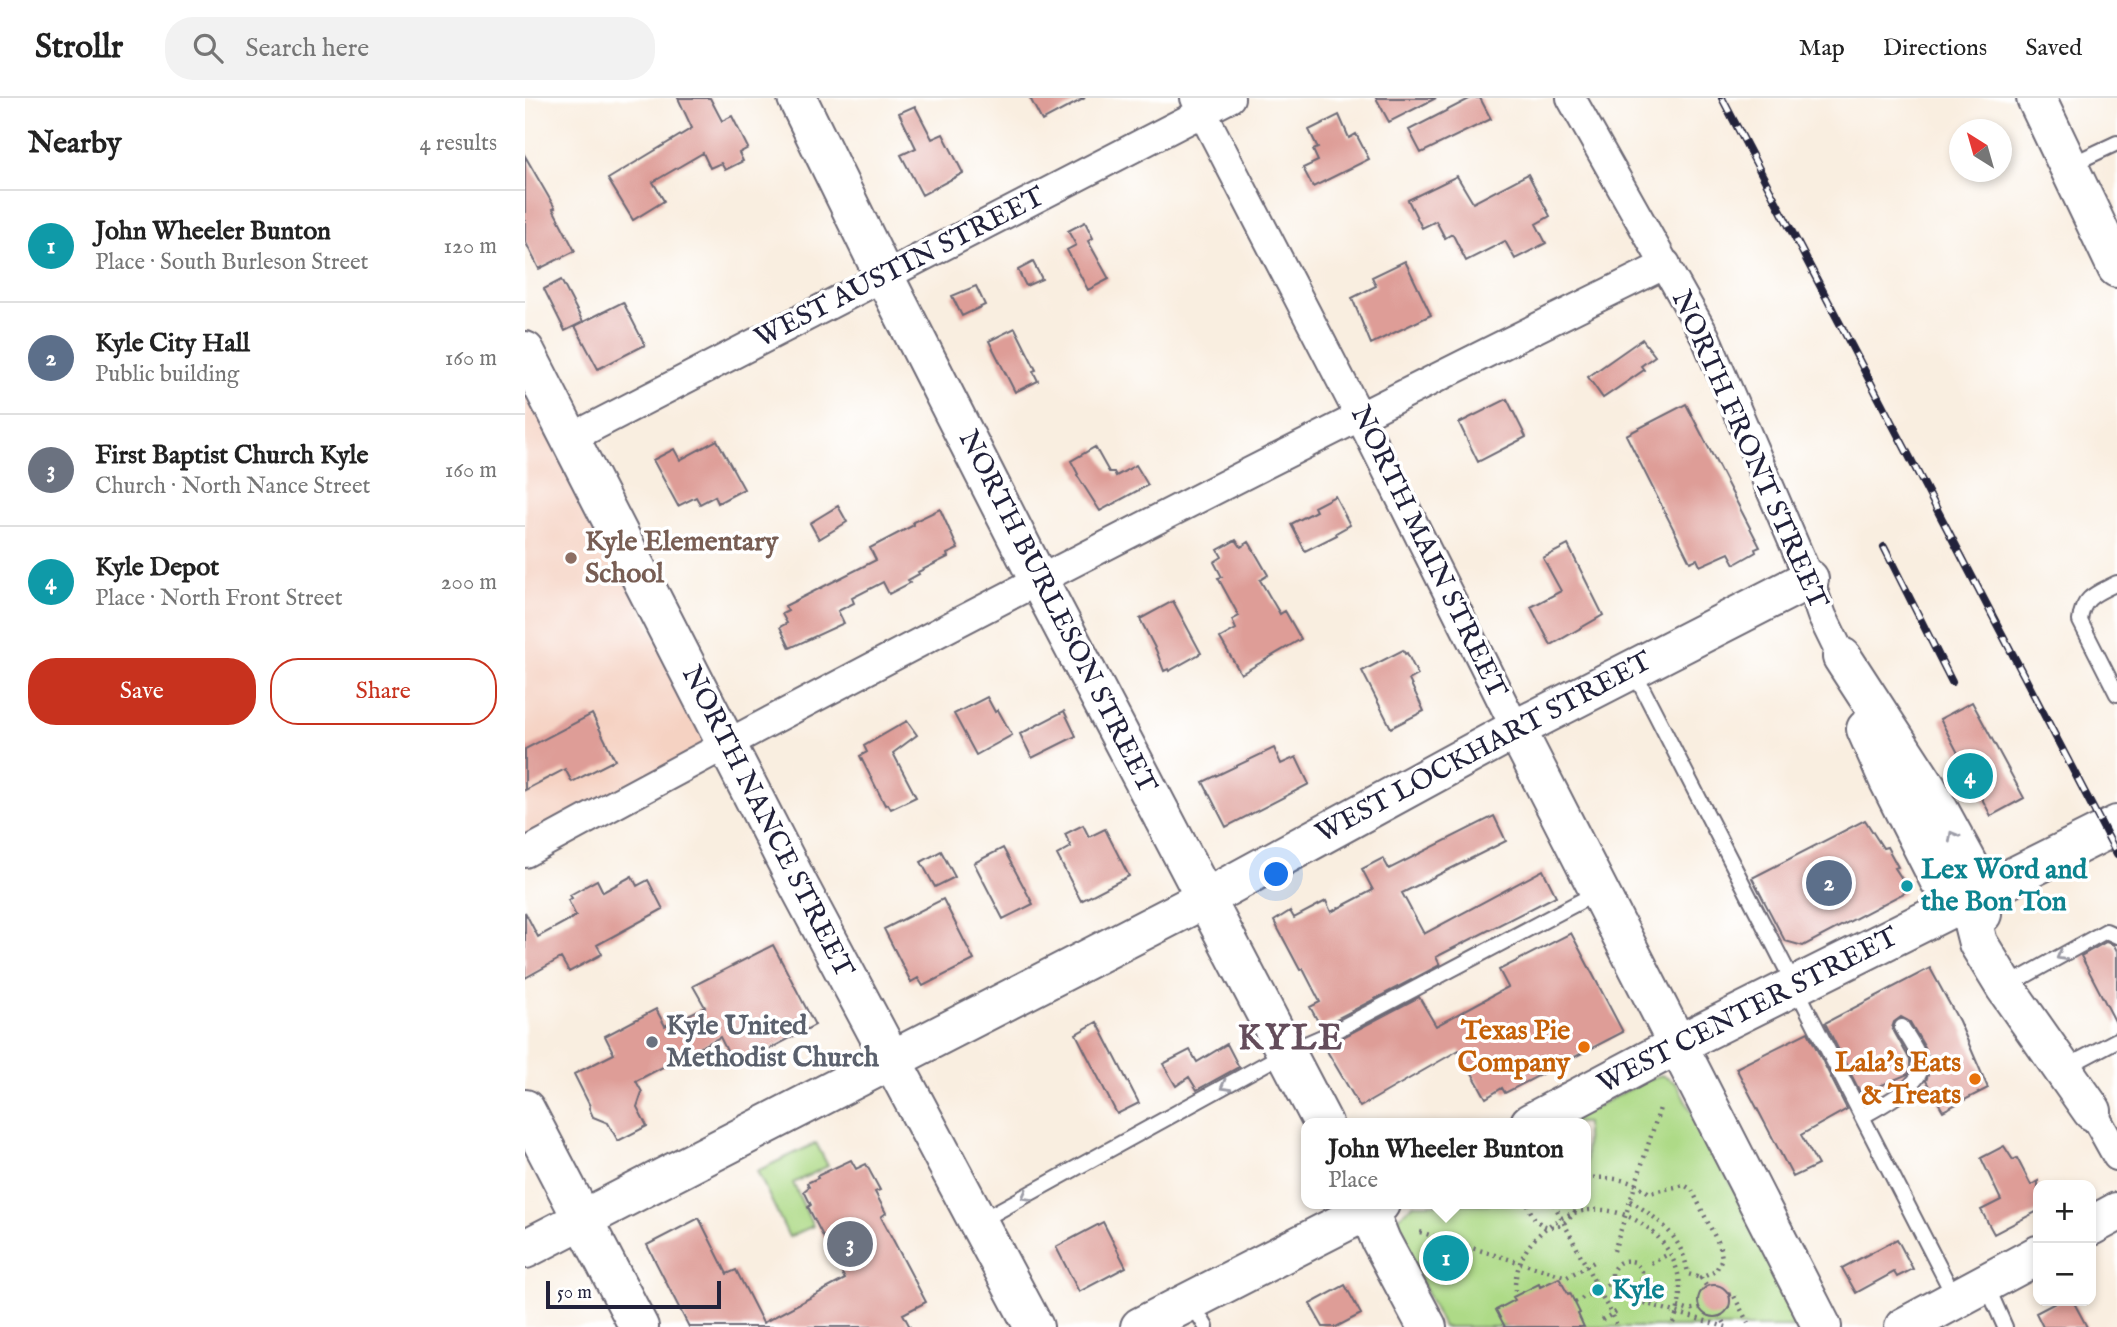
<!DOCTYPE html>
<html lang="en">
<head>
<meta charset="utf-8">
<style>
  :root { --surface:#fff; --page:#f2f2f2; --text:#222; --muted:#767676; --line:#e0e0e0; --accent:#c8321e }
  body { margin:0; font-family:"IM FELL English",serif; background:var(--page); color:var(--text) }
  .controls { position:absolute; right:21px; bottom:21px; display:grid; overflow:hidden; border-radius:14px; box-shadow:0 4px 10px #0003 }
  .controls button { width:63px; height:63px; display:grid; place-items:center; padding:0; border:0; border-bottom:2px solid var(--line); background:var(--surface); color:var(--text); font:35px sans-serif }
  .compass { position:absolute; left:1424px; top:21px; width:63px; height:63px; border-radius:50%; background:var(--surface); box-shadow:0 4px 10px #0003; rotate:323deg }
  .scale { position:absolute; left:21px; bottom:18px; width:175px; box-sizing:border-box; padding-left:7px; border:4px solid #22223b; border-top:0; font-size:19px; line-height:24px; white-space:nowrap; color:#22223b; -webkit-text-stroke:5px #fff; paint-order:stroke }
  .you { position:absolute; left:752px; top:777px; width:24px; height:24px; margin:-18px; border:5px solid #fff; border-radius:50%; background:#1a73e8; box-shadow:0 0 0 10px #1a73e833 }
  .badge { display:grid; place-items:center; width:46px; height:46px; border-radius:50%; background:var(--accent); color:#fff; font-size:23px; font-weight:700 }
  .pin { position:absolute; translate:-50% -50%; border:4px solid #fff; box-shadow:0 2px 7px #0006 }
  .popup { position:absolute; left:776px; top:1020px; width:290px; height:91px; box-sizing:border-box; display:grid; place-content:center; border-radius:14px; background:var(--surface); filter:drop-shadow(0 2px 5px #0005); font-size:23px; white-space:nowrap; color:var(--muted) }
  .popup b { font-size:26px; color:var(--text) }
  .popup::after { content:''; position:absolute; left:50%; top:100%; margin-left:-14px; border:14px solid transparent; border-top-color:var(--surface) }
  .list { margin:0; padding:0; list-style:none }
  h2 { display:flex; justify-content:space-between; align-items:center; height:91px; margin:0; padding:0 28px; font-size:30px }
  h2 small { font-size:23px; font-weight:400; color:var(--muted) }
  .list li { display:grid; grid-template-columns:46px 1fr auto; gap:21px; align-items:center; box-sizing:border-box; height:112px; padding:0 28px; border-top:2px solid var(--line) }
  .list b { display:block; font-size:26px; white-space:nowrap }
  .list p { margin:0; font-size:23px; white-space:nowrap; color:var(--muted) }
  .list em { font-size:23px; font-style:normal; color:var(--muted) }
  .actions { display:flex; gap:14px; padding:21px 28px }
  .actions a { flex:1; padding:16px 0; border:2px solid var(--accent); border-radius:28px; text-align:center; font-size:24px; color:var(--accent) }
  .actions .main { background:var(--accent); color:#fff }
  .icon { flex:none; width:38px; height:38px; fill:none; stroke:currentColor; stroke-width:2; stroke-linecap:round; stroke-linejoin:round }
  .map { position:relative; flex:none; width:1592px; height:1229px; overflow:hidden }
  header { display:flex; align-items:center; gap:42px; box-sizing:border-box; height:98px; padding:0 35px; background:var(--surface); border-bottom:2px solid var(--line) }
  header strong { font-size:33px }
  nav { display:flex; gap:38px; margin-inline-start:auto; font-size:24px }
  .search { width:490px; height:63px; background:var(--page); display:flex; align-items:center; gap:18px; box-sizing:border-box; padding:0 24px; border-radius:28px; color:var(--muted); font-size:26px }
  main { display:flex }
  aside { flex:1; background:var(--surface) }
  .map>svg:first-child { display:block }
  .built { fill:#f5d2c2 }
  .green { fill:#aeda87; stroke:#687e61; stroke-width:2 }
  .building { fill:#de9d97 }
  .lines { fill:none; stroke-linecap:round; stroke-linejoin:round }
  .lane-casing { stroke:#6d6975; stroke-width:18 }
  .street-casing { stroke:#6d6975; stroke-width:32 }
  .secondary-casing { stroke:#6d6975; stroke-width:42 }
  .path { stroke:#6d6975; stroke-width:4.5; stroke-dasharray:2 5; stroke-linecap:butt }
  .lane { stroke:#fff; stroke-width:14 }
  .street { stroke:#fff; stroke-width:28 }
  .secondary { stroke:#fff; stroke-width:38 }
  .rail-casing { stroke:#22223b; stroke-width:8 }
  .rail { stroke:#fff; stroke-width:5; stroke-dasharray:16; stroke-linecap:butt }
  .oneway { stroke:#9c9ca7 }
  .education-dot { fill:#8d6e63; stroke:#fff; stroke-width:2.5 }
  .culture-dot { fill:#0f9aa8; stroke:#fff; stroke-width:2.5 }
  .worship-dot { fill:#6b7280; stroke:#fff; stroke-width:2.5 }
  .food-dot { fill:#e8710a; stroke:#fff; stroke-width:2.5 }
  .labels { text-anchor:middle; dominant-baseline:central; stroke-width:7; stroke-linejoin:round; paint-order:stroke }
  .street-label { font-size:28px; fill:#22223b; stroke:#fff }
  .education-label { font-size:28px; font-weight:bold; fill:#785e54; stroke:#fff; text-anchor:start }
  .culture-label { font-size:28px; font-weight:bold; fill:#0d838f; stroke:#fff; text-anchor:start }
  .worship-label { font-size:28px; font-weight:bold; fill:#5b616d; stroke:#fff; text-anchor:start }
  .food-label { font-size:28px; font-weight:bold; fill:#c56008; stroke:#fff; text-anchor:end }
  .district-label { font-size:35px; font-weight:bold; letter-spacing:2px; fill:#644d5b; stroke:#fff }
</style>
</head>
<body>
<header>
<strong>Strollr</strong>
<div class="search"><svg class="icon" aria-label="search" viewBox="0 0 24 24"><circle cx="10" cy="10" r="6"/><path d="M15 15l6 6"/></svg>Search here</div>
<nav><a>Map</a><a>Directions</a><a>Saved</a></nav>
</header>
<main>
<aside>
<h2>Nearby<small>4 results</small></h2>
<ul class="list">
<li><span class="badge" style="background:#0f9aa8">1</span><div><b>John Wheeler Bunton</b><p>Place · South Burleson Street</p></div><em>120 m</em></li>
<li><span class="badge" style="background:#5c6f8a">2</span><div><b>Kyle City Hall</b><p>Public building</p></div><em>160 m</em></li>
<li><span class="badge" style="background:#6b7280">3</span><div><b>First Baptist Church Kyle</b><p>Church · North Nance Street</p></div><em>160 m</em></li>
<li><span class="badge" style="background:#0f9aa8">4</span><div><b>Kyle Depot</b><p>Place · North Front Street</p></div><em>200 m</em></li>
</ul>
<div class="actions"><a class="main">Save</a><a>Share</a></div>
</aside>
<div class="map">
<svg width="1592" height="1229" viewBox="0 0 1592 1229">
  <rect width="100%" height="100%" fill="#fff"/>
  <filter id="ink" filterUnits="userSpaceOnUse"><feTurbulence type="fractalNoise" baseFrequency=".0143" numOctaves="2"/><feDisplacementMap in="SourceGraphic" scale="14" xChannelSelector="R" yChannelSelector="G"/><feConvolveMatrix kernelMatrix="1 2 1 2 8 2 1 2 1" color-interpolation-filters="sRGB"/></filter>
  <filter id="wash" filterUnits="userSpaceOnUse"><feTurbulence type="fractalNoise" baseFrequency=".00686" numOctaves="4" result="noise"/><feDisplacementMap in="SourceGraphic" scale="28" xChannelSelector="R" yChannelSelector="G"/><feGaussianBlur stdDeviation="1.57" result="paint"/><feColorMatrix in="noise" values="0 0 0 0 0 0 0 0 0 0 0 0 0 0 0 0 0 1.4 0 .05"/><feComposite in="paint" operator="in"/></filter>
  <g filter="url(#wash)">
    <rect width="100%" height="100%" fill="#f9eee0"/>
    <path class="built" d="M 0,287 L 185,645 L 0,745 Z"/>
    <path class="green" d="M 1137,977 L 1151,985 L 1285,1229 L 918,1229 L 870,1130 L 874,1119 L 889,1106 L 1061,1106 L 1061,1025 L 1040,1025 L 1126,980 Z
      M 291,1045 L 303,1068 L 268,1085 L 288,1128 L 264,1139 L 232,1073 Z"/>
    <g id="blocks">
      <path class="building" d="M 153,0 L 185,0 L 197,23 L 207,18 L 223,50 L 214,55 L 218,63 L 200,72 L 196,65 L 185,70 L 178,55 L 128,84 L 139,103 L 108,122 L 83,81 L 167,30 Z
        M 505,0 L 560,0 L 517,23 Z
        M 851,0 L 911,0 L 864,24 Z
        M 946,0 L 955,0 L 966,21 L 896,55 L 884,32 Z
        M 390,8 L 407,41 L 418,36 L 438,75 L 397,97 L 376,57 L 391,50 L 374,15 Z
        M 814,17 L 824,40 L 831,36 L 844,61 L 788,89 L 778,70 L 793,63 L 788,52 L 793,50 L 784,32 Z
        M 0,58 L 30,110 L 28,111 L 50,153 L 14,171 L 0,143 Z
        M 1003,76 L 1025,118 L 1011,126 L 1021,145 L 990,161 L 980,143 L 941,163 L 929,139 L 927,136 L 920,140 L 911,123 L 897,130 L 883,102 L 932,78 L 948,105 Z
        M 560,124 L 568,140 L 563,143 L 584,181 L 563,192 L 542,152 L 551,147 L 543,133 Z
        M 880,163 L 906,217 L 846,246 L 827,200 L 851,188 L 847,179 Z
        M 508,164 L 517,181 L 501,188 L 493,172 Z
        M 36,182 L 58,224 L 40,233 L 19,191 Z
        M 451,188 L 460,207 L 437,218 L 427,198 Z
        M 98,204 L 120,247 L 73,271 L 50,228 Z
        M 490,230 L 511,272 L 508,273 L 513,283 L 490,294 L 464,243 Z
        M 1117,241 L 1130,258 L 1116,268 L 1119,272 L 1078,300 L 1063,279 Z
        M 982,301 L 1001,339 L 953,364 L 934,325 Z
        M 1161,306 L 1235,449 L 1230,451 L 1231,454 L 1210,466 L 1204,455 L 1175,468 L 1172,461 L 1165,464 L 1101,337 Z
        M 192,342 L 219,391 L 193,405 L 190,398 L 175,406 L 171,399 L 153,408 L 128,362 L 149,351 L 155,362 Z
        M 570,349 L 584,374 L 589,374 L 591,378 L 611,367 L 623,387 L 575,413 L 552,377 L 553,376 L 546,363 Z
        M 810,398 L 825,427 L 811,435 L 812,437 L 780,453 L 766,426 L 791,413 L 789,409 Z
        M 313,408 L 322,424 L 294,441 L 285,425 Z
        M 415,411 L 433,451 L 422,456 L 423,459 L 393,474 L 394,476 L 383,482 L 385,485 L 364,496 L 358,484 L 327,500 L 329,505 L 313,513 L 319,525 L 265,550 L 255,529 L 262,525 L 257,516 L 263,513 L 260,508 L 351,462 L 345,450 L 389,427 L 388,424 Z
        M 711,442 L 716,449 L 724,444 L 743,477 L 735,482 L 755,516 L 760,513 L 776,541 L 716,576 L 695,540 L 711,531 L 707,522 L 714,518 L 693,480 L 697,479 L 689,464 L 697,459 L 693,452 Z
        M 1043,447 L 1078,517 L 1026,547 L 1006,509 L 1036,493 L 1018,460 Z
        M 648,503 L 676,555 L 644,573 L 643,571 L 639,573 L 631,552 L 615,521 Z
        M 878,552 L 880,556 L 882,555 L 893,577 L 884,582 L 899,613 L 866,630 L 837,573 Z
        M 462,599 L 470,614 L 473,612 L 487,637 L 451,657 L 429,616 Z
        M 1447,604 L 1499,700 L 1466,718 L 1415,621 Z
        M 539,613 L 551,638 L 507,660 L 495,636 Z
        M 67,616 L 90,662 L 47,684 L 40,671 L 0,692 L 0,651 Z
        M 382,623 L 392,637 L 368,655 L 391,699 L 366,711 L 363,706 L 360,707 L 335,658 L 342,654 L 339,648 Z
        M 749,650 L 756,666 L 771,659 L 784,686 L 701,729 L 678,684 Z
        M 969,718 L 981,743 L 877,795 L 899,836 L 1018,772 L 1031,798 L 911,859 L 915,867 L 796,929 L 785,909 L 795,904 L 778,871 L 775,872 L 749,823 L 765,813 L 769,820 L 801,803 L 806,814 L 848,792 L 837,771 L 858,760 L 864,771 Z
        M 1340,722 L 1358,750 L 1362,749 L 1373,769 L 1370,770 L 1379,784 L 1376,791 L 1379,795 L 1278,848 L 1260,843 L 1227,780 Z
        M 558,727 L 564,739 L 580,731 L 604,778 L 556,803 L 532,757 L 546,749 L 540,736 Z
        M 478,750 L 508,806 L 478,821 L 449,765 Z
        M 416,753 L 430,779 L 410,789 L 396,764 Z
        M 107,778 L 112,788 L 123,782 L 138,811 L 72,847 L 77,856 L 44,874 L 36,860 L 0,880 L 0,814 L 13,839 L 51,818 L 43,802 L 47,800 L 45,797 L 72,782 L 78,794 Z
        M 418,801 L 449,862 L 398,888 L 393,880 L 386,884 L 359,831 Z
        M 1046,835 L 1098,934 L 980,995 L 977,990 L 961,1000 L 934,952 L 835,1009 L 802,953 L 807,950 L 805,946 L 894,899 L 911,928 L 983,889 L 974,872 Z
        M 1581,844 L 1589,847 L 1592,853 L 1592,927 L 1556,858 Z
        M 248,847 L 290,927 L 210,969 L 195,939 L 111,983 L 117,994 L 112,1009 L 122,1028 L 93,1043 L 83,1025 L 68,1019 L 64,1010 L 65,1008 L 49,976 L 89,956 L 80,938 L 131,911 L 140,928 L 180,909 L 168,888 Z
        M 1405,870 L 1434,923 L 1463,990 L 1418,1013 L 1401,983 L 1406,968 L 1400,950 L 1385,924 L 1376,919 L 1369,924 L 1367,930 L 1385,962 L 1385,972 L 1383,976 L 1336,996 L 1300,925 Z
        M 572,924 L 614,1005 L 592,1016 L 551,936 Z
        M 1283,934 L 1322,1011 L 1276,1037 L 1293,1067 L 1268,1079 L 1211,970 Z
        M 702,946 L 714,969 L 672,992 L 664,979 L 651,988 L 638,966 L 665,952 L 672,964 Z
        M 1479,1048 L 1488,1062 L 1492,1060 L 1506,1087 L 1513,1083 L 1513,1113 L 1469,1136 L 1456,1112 L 1476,1102 L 1456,1060 Z
        M 326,1062 L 331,1071 L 341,1066 L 355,1092 L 350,1094 L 361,1115 L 356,1119 L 401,1204 L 378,1216 L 385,1229 L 164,1229 L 122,1147 L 174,1120 L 202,1176 L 211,1172 L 238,1225 L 320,1181 L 283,1109 L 286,1107 L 279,1093 L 284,1089 L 282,1085 L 293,1080 L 292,1078 Z
        M 578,1124 L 601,1169 L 554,1194 L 531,1149 Z
        M 1372,1141 L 1388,1171 L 1372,1179 L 1369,1174 L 1331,1195 L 1317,1170 Z
        M 1034,1180 L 1043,1196 L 1045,1195 L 1055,1215 L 1053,1216 L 1059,1229 L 980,1229 L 971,1212 L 990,1202 L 988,1199 L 1014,1186 L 1015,1189 Z
        M1173 1203a16 16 0 1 1 32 0a16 16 0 1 1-32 0Z
        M 820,1187 L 836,1216 L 811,1229 L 798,1229 L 785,1206 Z
        M 1534,1203 L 1548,1203 L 1562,1229 L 1518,1229 L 1511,1215 Z"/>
    </g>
  </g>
  <g filter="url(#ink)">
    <use href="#blocks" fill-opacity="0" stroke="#6d6975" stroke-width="2"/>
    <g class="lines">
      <g class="lane-casing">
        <path id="lane" d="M 1545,67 L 1592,45
          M 1592,485 C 1573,495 1557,498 1555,523 L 1592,596
          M 1108,572 L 1429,1198
          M 1482,888 L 1581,833 L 1592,838
          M 1545,967 L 1592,942
          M 1338,1018 C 1353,1010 1396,987 1396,969 C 1396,956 1383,940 1377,929
          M 455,1123 L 760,955 L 806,935 L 1073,794
          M 1461,1186 L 1480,1229
          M 666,1204 L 681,1229"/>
      </g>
      <g class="street-casing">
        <path id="street" d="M 670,0 L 834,317 L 991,631
          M 1046,0 L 1180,238 L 1284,481 L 1297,518 L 1317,559
          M 46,340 L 705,0
          M 0,755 C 376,550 757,355 1141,166
          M 1567,1013 L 1592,1058"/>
      </g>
      <g class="secondary-casing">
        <path id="secondary" d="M 272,0 L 359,178 L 513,481 L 798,1025
          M 1511,0 L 1592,170
          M 0,253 L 273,786 L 509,1229
          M 1317,559 L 1402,690 L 1444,767 L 1442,802 L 1453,845 L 1480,889 L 1567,1013
          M 991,631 L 1297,1229
          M 1341,631 L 1364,683 L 1414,782 L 1457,816
          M 0,1011 L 114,1229
          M 1005,1025 L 1154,946 L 1592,727
          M 841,1106 L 856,1143 L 902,1229
          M 1566,1128 L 1592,1114
          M 0,1151 L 681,800 L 991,631 L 1284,481
          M 615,1229 L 855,1106
          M 1379,1229 L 1513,1157"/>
      </g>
      <path class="path" d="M 1061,1080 C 1083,1079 1106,1080 1124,1095 L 1159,1087 L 1167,1092 L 1195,1149 L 1197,1160 L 1191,1173 L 1176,1180 L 1182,1189
        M 1105,1103 C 1135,1121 1158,1140 1163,1176 L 1176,1180
        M 1003,1106 C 1012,1139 1042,1134 1054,1106
        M 1029,1106 L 1093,1229
        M 895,1134 L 1042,1179 L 1071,1163
        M 1089,1153 L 1136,1007
        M 1126,1165 L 1144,1156
        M 990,1193 C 989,1176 997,1156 1007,1144 C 1074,1064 1188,1148 1146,1229
        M 1204,1197 L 1208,1196 L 1225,1229
        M 1112,1203 L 1201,1229
        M 1050,1204 L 1087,1184 L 1087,1174 C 1092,1163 1099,1161 1110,1164 L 1117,1173 L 1116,1185 L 1107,1192 L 1096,1192 L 1087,1184
        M 1153,1209 L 1162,1212 L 1174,1210
        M 1195,1217 L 1201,1228
        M 1077,1222 L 1094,1212"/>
      <use href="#lane" class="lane"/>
      <use href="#street" class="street"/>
      <use href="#secondary" class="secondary"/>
      <g class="rail-casing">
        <path id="rail" d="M 1197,0 L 1592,756
          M 1359,449 L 1427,584"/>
      </g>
      <use href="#rail" class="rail"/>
    </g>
    <defs><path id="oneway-chevron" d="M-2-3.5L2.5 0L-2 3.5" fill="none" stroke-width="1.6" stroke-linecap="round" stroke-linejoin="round" transform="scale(1.75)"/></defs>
    <g class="oneway">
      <use href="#oneway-chevron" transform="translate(1428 738) rotate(-119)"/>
      <use href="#oneway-chevron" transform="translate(1536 858) rotate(151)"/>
      <use href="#oneway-chevron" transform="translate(700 988) rotate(151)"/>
      <use href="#oneway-chevron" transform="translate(501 1098) rotate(151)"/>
    </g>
  </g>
  <circle class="education-dot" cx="46" cy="460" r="7"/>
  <g class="culture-dot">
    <circle cx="1382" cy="788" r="7"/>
    <circle cx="1073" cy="1192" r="7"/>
  </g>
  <circle class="worship-dot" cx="127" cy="944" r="7"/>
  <g class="food-dot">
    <circle cx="1059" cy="949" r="7"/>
    <circle cx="1450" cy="981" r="7"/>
  </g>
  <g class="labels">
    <g class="street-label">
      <text transform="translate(375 170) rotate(-27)">WEST AUSTIN STREET</text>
      <text transform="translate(1224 352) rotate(66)">NORTH FRONT STREET</text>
      <text transform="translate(903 454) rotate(64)">NORTH MAIN STREET</text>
      <text transform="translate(532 514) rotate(63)">NORTH BURLESON STREET</text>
      <text transform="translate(959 650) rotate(-28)">WEST LOCKHART STREET</text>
      <text transform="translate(242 724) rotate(63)">NORTH NANCE STREET</text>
      <text transform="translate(1223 913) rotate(-27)">WEST CENTER STREET</text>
    </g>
    <g class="education-label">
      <text x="60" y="444">Kyle Elementary<tspan x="60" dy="32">School</tspan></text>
    </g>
    <g class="culture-label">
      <text x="1396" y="772">Lex Word and<tspan x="1396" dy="32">the Bon Ton</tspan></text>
      <text x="1087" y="1192">Kyle</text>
    </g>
    <g class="worship-label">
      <text x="141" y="928">Kyle United<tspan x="141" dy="32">Methodist Church</tspan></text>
    </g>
    <g class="food-label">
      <text x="1045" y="933">Texas Pie<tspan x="1045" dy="32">Company</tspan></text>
      <text x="1436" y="965">Lala's Eats<tspan x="1436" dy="32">&amp; Treats</tspan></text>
    </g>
    <g class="district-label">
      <text x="766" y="941">KYLE</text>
    </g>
  </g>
</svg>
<div class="controls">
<button>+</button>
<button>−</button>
</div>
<svg class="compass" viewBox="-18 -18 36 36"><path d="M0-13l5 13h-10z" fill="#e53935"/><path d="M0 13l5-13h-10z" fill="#767676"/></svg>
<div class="scale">50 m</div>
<div class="you"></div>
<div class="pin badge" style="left:921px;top:1160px;background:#0f9aa8">1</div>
<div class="popup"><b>John Wheeler Bunton</b>Place</div>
<div class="pin badge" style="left:1304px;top:785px;background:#5c6f8a">2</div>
<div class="pin badge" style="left:325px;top:1146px;background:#6b7280">3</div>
<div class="pin badge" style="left:1445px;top:678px;background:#0f9aa8">4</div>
</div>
</main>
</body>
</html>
